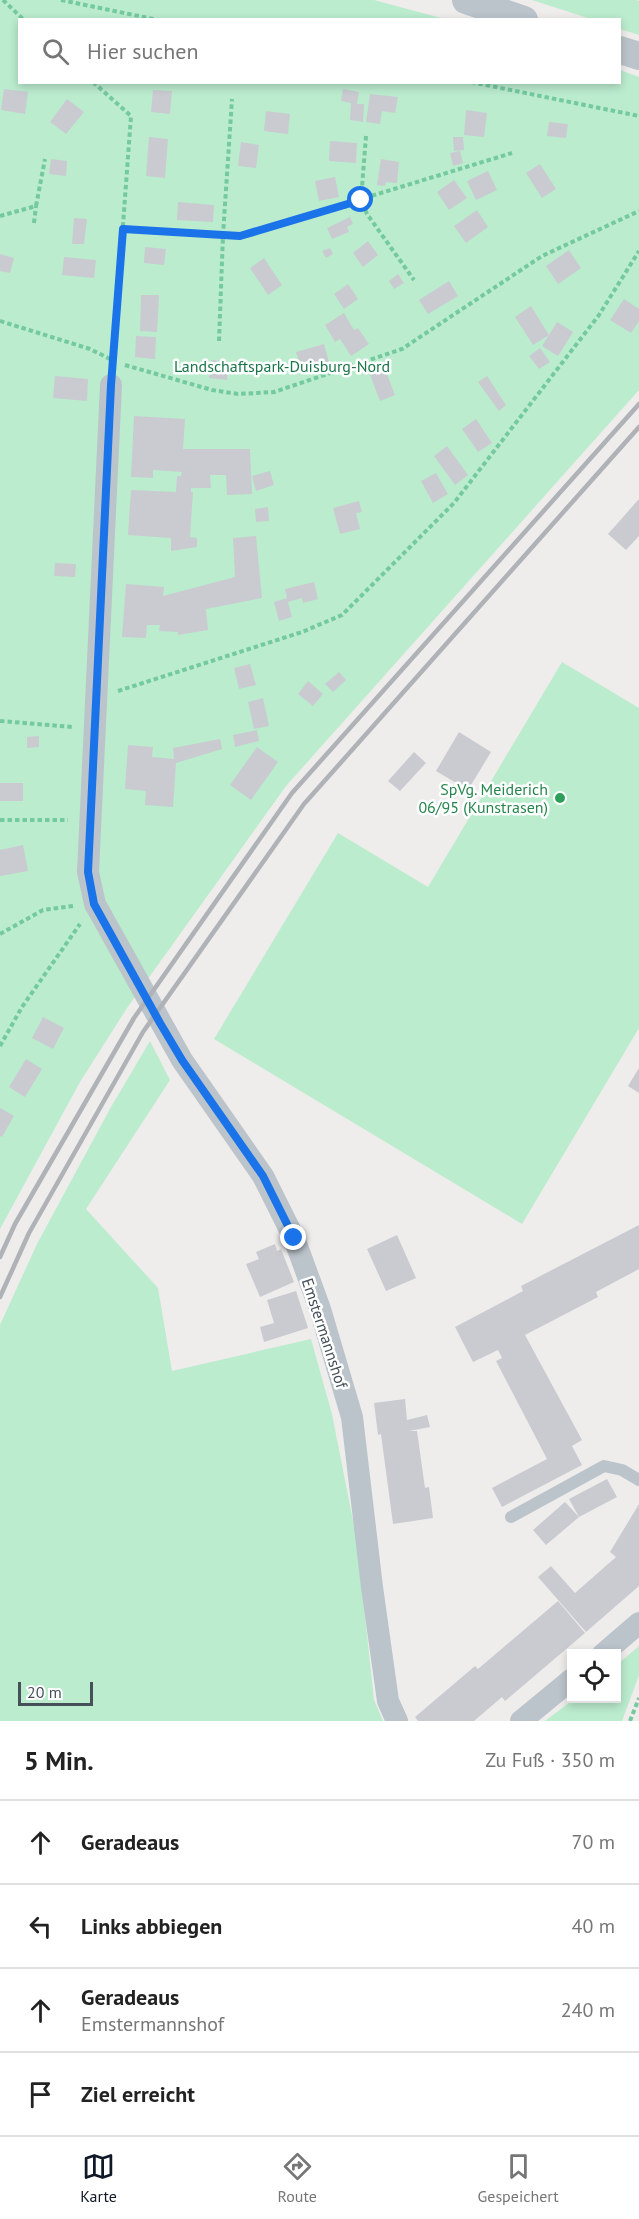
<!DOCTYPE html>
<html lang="de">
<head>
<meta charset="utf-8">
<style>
  :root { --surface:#fff; --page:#f6f6f6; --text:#222; --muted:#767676; --line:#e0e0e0; --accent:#111827 }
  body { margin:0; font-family:"PT Sans",sans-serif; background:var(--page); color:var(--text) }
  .controls { position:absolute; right:18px; bottom:18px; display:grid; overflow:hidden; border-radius:0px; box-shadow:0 3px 9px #0003 }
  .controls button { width:54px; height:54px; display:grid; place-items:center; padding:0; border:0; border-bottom:2px solid var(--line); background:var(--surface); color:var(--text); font:30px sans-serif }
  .scale { position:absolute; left:18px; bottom:15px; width:75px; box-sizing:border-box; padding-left:6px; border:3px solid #455059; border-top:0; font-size:16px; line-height:21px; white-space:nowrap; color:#455059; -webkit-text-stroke:4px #fff; paint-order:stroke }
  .stop { position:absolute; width:18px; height:18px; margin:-14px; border:4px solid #1a73e8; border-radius:50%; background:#fff }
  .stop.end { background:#1a73e8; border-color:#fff; box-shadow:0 2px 6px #0008 }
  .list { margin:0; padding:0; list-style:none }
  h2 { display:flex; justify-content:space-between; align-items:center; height:78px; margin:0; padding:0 24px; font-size:26px }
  h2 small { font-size:20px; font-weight:400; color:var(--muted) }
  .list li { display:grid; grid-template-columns:39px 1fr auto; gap:18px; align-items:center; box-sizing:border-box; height:84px; padding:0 24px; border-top:2px solid var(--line) }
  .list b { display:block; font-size:22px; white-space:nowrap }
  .list p { margin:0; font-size:20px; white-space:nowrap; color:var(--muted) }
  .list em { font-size:20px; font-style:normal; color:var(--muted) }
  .icon { flex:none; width:33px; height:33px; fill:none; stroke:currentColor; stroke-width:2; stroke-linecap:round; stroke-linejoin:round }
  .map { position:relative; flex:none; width:639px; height:1721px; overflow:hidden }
  .search { position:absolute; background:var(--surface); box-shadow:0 3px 9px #0003; left:18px; right:18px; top:18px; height:66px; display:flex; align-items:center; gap:15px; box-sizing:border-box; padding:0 21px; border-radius:0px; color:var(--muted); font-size:22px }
  .sheet { height:414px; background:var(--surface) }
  nav { display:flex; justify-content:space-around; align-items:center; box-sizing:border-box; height:84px; border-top:2px solid var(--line); background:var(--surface); font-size:16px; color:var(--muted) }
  nav a { display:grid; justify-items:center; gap:3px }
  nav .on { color:var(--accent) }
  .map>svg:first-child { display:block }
  .green { fill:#bbecce }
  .building { fill:#c9cbd1 }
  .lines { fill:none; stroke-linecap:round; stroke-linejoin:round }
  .path { stroke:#74c99f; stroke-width:4; stroke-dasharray:4.5 3; stroke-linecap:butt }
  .service { stroke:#bbc4cb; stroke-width:12 }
  .minor { stroke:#bbc4cb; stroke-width:22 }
  .tertiary { stroke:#bbc4cb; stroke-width:28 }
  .rail { stroke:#afb2b6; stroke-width:4.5 }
  .route { stroke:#1a73e8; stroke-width:8 }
  .leisure-dot { fill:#2e9e5b; stroke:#fff; stroke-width:2 }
  .labels { text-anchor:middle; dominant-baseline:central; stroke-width:5; stroke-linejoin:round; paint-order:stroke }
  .park-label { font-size:16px; fill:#1a7648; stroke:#fff }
  .leisure-label { font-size:16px; fill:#27864d; stroke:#fff; text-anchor:end }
  .street-label { font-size:16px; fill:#455059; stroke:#fff }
</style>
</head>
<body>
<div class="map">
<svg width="639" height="1721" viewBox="0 0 639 1721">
  <rect width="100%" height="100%" fill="#efecec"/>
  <path class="green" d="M 0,0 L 374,0 L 445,19 L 20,20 L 20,82 L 620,82 L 620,70 L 639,77 L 639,390 L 286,786 L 127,1008 L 80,1082 L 0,1229 Z
    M 532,0 L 636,0 L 639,1 L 639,35 L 620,29 L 620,20 L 591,19 Z
    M 562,662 L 639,708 L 639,1028 L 522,1224 L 214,1039 L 338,833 L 428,887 Z
    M 150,1041 L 170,1080 L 86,1209 L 158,1288 L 172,1371 L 311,1339 L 332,1414 L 357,1541 L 374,1700 L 383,1721 L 0,1721 L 0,1325 L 37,1244 L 111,1107 Z
    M 639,1646 L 639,1675 L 622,1721 L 545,1721 L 574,1699 L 616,1698 L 617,1665 Z"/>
  <path class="building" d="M 4,89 L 28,92 L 25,114 L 1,110 Z
    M 343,89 L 359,92 L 357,104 L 364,104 L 363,122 L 350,120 L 351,103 L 341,101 Z
    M 153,90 L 172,91 L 170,114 L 151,112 Z
    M 370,94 L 398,97 L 395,113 L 382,111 L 380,124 L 366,122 Z
    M 67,99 L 84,112 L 66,134 L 50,122 Z
    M 466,110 L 487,113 L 484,137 L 464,135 Z
    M 266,111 L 290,114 L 288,134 L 264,131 Z
    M 549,122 L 568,124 L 566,138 L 547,136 Z
    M 149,137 L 168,139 L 165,178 L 146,176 Z
    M 453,137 L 463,137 L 464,150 L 454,151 Z
    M 330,141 L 357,143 L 356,163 L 329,161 Z
    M 241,142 L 259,145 L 256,168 L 238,166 Z
    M 460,151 L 463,163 L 453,166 L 450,153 Z
    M 51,159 L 67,161 L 66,176 L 49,174 Z
    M 381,159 L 399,162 L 397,183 L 386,182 L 385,186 L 377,185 Z
    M 540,164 L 556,189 L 542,198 L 526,173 Z
    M 488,171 L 497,190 L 476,200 L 467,181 Z
    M 335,177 L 339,197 L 319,201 L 315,181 Z
    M 454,180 L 467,198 L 449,210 L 437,192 Z
    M 178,202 L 214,205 L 213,222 L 177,220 Z
    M 477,210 L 488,227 L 466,243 L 454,226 Z
    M 350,217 L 353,224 L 347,227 L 349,232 L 332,239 L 327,228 Z
    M 74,218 L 87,219 L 84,244 L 72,244 Z
    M 368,241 L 378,255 L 363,267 L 353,253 Z
    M 145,247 L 166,249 L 164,265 L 144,263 Z
    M 330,248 L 333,254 L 326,258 L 322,251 Z
    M 569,250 L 581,268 L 558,284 L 546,266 Z
    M 0,254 L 14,258 L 10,273 L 0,271 Z
    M 64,257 L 96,260 L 94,278 L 62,275 Z
    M 264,258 L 282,285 L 268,295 L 250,268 Z
    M 398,274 L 404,283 L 394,289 L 389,281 Z
    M 449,281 L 458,296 L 428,314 L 419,300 Z
    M 348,284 L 358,299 L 344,309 L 334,294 Z
    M 141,295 L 159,295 L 157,332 L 140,331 Z
    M 624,299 L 639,309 L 639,321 L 631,333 L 610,320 Z
    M 531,306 L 549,335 L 557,322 L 573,332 L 558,356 L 542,346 L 549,335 L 533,345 L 515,317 Z
    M 344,313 L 354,330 L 358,328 L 369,344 L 351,356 L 340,339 L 335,342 L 325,325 Z
    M 136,336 L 156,337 L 155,359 L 135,357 Z
    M 324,344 L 329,362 L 302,370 L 296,352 Z
    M 540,348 L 550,362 L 539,369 L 529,356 Z
    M 211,360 L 229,362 L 227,380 L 209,378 Z
    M 385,369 L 395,395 L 380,401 L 370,375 Z
    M 55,376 L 88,379 L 87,401 L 53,398 Z
    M 487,376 L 506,405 L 499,411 L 478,382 Z
    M 134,416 L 185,419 L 183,449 L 250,449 L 252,494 L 227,495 L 226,475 L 210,475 L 211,488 L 191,488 L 191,492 L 193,492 L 190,537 L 197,538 L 197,547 L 171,551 L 171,538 L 128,535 L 131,490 L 176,492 L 177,476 L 181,476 L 182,472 L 153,470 L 153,478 L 131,477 Z
    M 476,419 L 492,443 L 478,452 L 462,429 Z
    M 447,446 L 468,475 L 455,485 L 434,456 Z
    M 270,471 L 274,485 L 256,491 L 252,476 Z
    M 436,473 L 448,494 L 433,503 L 421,481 Z
    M 639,499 L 639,536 L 626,550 L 608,534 Z
    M 359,501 L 362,512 L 356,513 L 360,529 L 340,534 L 333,508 Z
    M 268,507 L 269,521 L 256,522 L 255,509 Z
    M 256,536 L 262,598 L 206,609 L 208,630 L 178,635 L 178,632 L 159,631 L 160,625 L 147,625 L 146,638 L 122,637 L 126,584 L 164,587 L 163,596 L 235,577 L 233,538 Z
    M 55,563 L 76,564 L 75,577 L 54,576 Z
    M 314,582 L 318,599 L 303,603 L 302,598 L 288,602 L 292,617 L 279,621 L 274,602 L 287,598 L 285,589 Z
    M 250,664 L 256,685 L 239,689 L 234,668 Z
    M 339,672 L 346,680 L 333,692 L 325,684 Z
    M 308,681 L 323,694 L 313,706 L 298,694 Z
    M 263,698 L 269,726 L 254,729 L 248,702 Z
    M 257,730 L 259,741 L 235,747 L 233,735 Z
    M 459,732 L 491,752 L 468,790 L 436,771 Z
    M 39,736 L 39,747 L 27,748 L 27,737 Z
    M 220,739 L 222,749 L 176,763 L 173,807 L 145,805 L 146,791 L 125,789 L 128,745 L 153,747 L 152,757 L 174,759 L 173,748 Z
    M 257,747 L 278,762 L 251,800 L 230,785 Z
    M 414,752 L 426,763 L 400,791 L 388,781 Z
    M 0,783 L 23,783 L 23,801 L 0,801 Z
    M 23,845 L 28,871 L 0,876 L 0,850 Z
    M 43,1017 L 64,1028 L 53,1049 L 32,1038 Z
    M 26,1059 L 42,1069 L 25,1097 L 9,1087 Z
    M 639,1068 L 639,1093 L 628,1086 Z
    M 0,1108 L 14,1116 L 2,1137 L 0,1136 Z
    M 639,1225 L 639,1269 L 596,1292 L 598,1297 L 525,1335 L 582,1440 L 572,1446 L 582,1465 L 502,1507 L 492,1488 L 547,1459 L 496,1361 L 502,1358 L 498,1350 L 473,1362 L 455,1327 L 523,1291 L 521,1286 Z
    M 397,1235 L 416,1278 L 386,1291 L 367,1249 Z
    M 275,1244 L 277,1251 L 281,1249 L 294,1282 L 260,1297 L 246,1264 L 259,1259 L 256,1252 Z
    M 296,1291 L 308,1328 L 264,1342 L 260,1327 L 274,1323 L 267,1300 Z
    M 405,1399 L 407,1420 L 427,1415 L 430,1427 L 409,1431 L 417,1431 L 425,1488 L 429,1487 L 433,1518 L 393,1524 L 381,1434 L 378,1435 L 374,1403 Z
    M 607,1479 L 617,1497 L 579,1517 L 546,1545 L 533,1530 L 565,1502 L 579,1517 L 569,1499 Z
    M 639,1504 L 639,1586 L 586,1632 L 538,1577 L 551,1566 L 575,1593 L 616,1557 L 610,1552 Z
    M 558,1601 L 585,1633 L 505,1701 L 502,1697 L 474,1721 L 418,1721 L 415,1717 L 475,1666 L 478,1669 Z"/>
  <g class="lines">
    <path class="path" d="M 3,0 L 24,20
      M 61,0 L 158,20
      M 93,82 L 131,116 L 113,361
      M 471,82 L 639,116
      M 366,136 L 361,200 L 367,214 L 414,280
      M 0,216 L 36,206 L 45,159
      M 34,223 L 36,206
      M 123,229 L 240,236 L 512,153
      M 0,321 L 90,349 L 112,360
      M 219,341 L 223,235 L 232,99
      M 125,365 L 212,390 L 238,394 L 274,392 L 402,349 L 542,256 L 639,211
      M 118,691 L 302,632 L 342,615 L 454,503 L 599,315 L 639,251
      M 0,721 L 73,727
      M 0,820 L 68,820
      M 0,934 L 43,910 L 73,906
      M 0,1046 L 22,1007 L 80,924
      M 630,1721 L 639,1698"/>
    <path class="service" d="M 511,1517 L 604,1466 L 622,1470 L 639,1480"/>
    <path class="minor" d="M 111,385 L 88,872 L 95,904 L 182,1060 L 263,1176 L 294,1238 L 320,1309 L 352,1417 L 372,1587 L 388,1701 L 397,1721
      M 603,1654 L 639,1623
      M 521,1721 L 572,1679"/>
    <path class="tertiary" d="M 466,0 L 524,20
      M 620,50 L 639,56"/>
    <path class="rail" d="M 0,1257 L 15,1224 L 134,1018 L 292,793 L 639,404
      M 0,1297 L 29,1233 L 143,1032 L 304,804 L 639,427"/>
  </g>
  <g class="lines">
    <path class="route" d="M 294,1238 L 263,1176 L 182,1060 L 160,1023 L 94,904 L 88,872 L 111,385 L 123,229 L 240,236 L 361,200"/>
  </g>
  <circle class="leisure-dot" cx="560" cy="798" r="6"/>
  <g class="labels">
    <g class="park-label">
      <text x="282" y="366">Landschaftspark-Duisburg-Nord</text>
    </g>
    <g class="leisure-label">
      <text x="548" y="789">SpVg. Meiderich<tspan x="548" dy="18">06/95 (Kunstrasen)</tspan></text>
    </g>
    <g class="street-label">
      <text transform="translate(325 1333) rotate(72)">Emstermannshof</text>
    </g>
  </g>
</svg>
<div class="controls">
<button><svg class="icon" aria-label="locate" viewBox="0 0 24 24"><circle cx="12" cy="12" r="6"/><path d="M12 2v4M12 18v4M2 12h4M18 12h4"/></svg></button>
</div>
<div class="scale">20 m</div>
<div class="stop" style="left:361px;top:200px"></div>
<div class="stop end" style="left:294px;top:1238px"></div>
<div class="search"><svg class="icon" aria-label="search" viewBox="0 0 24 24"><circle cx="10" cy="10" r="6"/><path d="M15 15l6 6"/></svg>Hier suchen</div>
</div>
<section class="sheet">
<h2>5 Min.<small>Zu Fuß · 350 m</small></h2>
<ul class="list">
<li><svg class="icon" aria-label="ahead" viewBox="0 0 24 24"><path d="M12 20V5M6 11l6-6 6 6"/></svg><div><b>Geradeaus</b></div><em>70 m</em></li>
<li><svg class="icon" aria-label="left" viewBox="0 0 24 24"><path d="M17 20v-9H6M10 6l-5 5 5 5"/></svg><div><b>Links abbiegen</b></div><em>40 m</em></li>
<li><svg class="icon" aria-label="ahead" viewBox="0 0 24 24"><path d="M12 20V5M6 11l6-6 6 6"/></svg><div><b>Geradeaus</b><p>Emstermannshof</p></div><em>240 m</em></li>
<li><svg class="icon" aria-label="arrive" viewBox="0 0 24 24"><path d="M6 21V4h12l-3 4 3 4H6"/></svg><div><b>Ziel erreicht</b></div></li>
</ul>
</section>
<nav>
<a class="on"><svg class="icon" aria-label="map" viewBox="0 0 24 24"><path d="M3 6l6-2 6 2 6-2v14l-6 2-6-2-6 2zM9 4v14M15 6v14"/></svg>Karte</a>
<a><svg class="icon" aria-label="directions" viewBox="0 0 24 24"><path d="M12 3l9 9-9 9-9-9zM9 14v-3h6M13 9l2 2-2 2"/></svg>Route</a>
<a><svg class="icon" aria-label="saved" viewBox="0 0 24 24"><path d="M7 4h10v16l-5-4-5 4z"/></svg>Gespeichert</a>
</nav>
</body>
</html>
